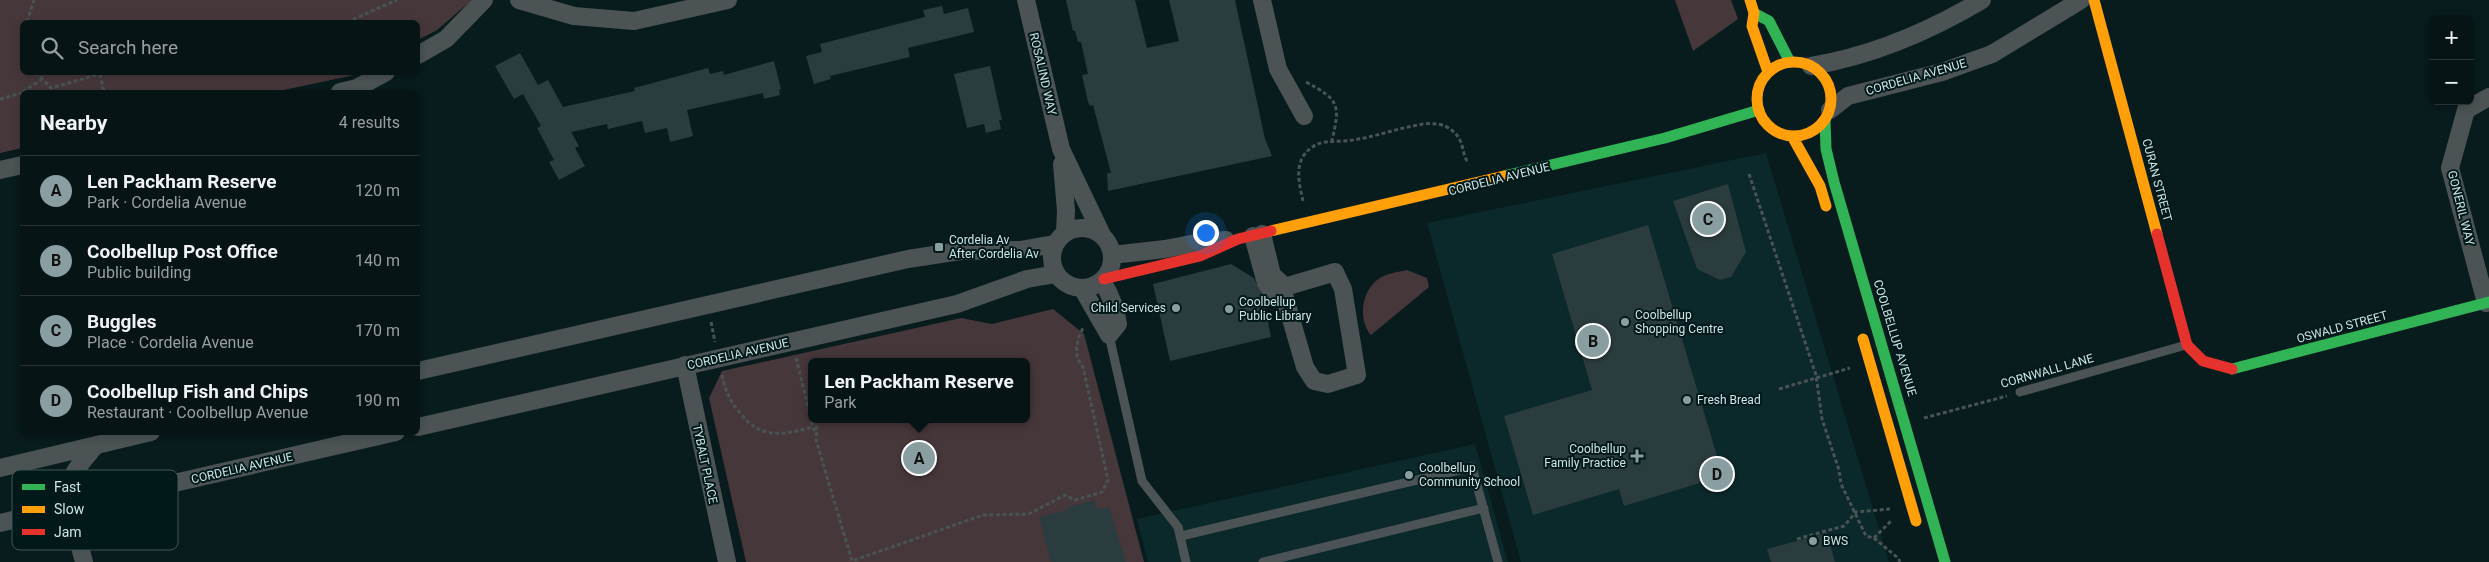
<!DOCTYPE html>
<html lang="en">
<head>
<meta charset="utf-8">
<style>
  :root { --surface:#061416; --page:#0f1d1f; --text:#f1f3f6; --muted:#989ea1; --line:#273335; --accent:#889ea0 }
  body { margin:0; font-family:Roboto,sans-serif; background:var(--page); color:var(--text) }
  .controls { position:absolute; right:15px; top:15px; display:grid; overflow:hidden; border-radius:8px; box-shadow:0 2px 8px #0003 }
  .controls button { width:45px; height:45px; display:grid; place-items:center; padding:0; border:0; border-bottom:1px solid var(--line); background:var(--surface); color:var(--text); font:25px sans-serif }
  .you { position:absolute; left:1205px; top:232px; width:18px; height:18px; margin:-12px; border:4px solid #fff; border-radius:50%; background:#1a73e8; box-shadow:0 0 0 8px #1a73e833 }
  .badge { display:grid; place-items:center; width:32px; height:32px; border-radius:50%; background:var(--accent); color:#111; font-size:16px; font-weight:700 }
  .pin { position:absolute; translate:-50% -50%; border:2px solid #fff; box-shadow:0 1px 5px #0006 }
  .popup { position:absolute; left:808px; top:358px; width:222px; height:65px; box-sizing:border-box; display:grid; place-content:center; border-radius:8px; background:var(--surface); filter:drop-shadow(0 1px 4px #0005); font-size:16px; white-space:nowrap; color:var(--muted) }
  .popup b { font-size:19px; color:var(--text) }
  .popup::after { content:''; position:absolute; left:50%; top:100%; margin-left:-10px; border:10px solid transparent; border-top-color:var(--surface) }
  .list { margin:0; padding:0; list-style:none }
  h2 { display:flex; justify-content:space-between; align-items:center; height:65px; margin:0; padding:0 20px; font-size:21px }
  h2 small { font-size:16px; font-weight:400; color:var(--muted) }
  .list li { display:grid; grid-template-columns:32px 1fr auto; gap:15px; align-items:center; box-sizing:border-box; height:70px; padding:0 20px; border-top:1px solid var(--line) }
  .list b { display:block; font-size:19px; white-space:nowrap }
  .list p { margin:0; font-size:16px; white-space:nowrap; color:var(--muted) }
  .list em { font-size:16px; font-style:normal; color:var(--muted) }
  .icon { flex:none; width:28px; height:28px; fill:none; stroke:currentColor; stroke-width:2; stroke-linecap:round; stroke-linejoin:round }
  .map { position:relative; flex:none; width:2489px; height:562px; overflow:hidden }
  .search { position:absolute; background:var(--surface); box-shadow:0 2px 8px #0003; left:20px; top:20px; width:400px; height:55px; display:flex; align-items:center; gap:12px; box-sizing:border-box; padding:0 18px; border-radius:8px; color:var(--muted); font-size:19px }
  .panel { position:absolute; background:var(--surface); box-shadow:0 2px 8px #0003; left:20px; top:90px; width:400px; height:345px; border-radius:8px }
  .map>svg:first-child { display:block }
  .built { fill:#0b282a }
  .green { fill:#46373a; fill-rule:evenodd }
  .building { fill:#2b3c3e }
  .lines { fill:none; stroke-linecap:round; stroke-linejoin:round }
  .path { stroke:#495354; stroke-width:3; stroke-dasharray:4 2.5; stroke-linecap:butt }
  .lane { stroke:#4b5354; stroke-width:9 }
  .street { stroke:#4b5354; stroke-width:18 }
  .fast { stroke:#30b455; stroke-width:11 }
  .slow { stroke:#ff9f0a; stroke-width:11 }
  .jam { stroke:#e5322d; stroke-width:11 }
  .poi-dot { fill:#889ea0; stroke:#02191a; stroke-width:2 }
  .labels { text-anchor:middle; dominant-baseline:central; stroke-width:4; stroke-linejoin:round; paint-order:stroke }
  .street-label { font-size:12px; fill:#cde5e6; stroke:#02191a }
  .poi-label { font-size:12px; fill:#cde5e6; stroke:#02191a; text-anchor:start }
  .key { fill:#02191a; stroke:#3f5657; stroke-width:1 }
  .key-label { font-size:14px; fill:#cde5e6 }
</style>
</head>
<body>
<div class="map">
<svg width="2489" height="562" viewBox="0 0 2489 562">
  <rect width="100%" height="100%" fill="#081b1d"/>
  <path class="built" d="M 1766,153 L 1889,562 L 1521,562 L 1427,223 Z
    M 1475,444 L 1508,562 L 1148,562 L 1137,519 Z"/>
  <path class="green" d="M 0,0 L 472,0 L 437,30 L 418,40 L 418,22 L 22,22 L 22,72 L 356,73 L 350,76 L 274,92 L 22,92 L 22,148 L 0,153 Z
    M 1675,0 L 1731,0 L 1738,19 L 1693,51 Z
    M 1407,270 L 1427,278 L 1429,287 L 1371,335 C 1357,319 1362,289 1380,278 C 1388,273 1398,272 1407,270 Z
    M 1053,309 L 1084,334 L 1144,562 L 746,562 L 709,398 L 722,371 L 961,318 L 992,324 ZM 812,362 L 1026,362 L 1026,419 L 812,419 Z"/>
  <path class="building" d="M 1066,0 L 1135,0 L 1147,48 L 1179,41 L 1169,0 L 1235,0 L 1265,139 L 1272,156 L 1108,191 L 1107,173 L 1111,173 L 1093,105 L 1090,106 L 1088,102 L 1082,75 L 1088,74 L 1081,42 L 1078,42 L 1075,31 L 1073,31 Z
    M 942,6 L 944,14 L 968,8 L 974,32 L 908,48 L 910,57 L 830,76 L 831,79 L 814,84 L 806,56 L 822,52 L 820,44 L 925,17 L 923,10 Z
    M 520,53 L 538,85 L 548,80 L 563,107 L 635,91 L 634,88 L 708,68 L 710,74 L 723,71 L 724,75 L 774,61 L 781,89 L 779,90 L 780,95 L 764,99 L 763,93 L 687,110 L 693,136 L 670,142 L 667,128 L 645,133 L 642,121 L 608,129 L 607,124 L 571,132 L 579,146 L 575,148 L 585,166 L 559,180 L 549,162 L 554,160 L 537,128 L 541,126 L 523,94 L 514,99 L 495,66 Z
    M 990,66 L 1002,120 L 999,120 L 1001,129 L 986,133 L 984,124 L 967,128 L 954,74 Z
    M 1728,184 L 1746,252 L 1731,277 L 1720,280 L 1697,269 L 1673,201 Z
    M 1648,225 L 1723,476 L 1624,506 L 1619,489 L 1533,515 L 1504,416 L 1592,390 L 1552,254 Z
    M 1231,264 L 1254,278 L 1263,297 L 1271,337 L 1170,361 L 1153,284 Z
    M 1094,500 L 1097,509 L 1109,507 L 1126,562 L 1051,562 L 1039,517 L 1068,510 L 1068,507 Z
    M 1827,533 L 1835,562 L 1771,562 L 1767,549 Z"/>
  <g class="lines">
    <path class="path" d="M 27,22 L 34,0
      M 347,22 L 397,0
      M 36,72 L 51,88 L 100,74 L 146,72
      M 100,74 L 104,92
      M 1306,82 C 1338,99 1341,104 1332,140
      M 23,92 L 42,79
      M 0,99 L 22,93
      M 1749,174 L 1816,375 L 1822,419 L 1839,470 L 1841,484 L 1866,536 L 1874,538 L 1898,558 L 1900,562
      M 1303,201 C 1299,183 1293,161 1311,148 C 1321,140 1332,142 1344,141 C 1370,139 1393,129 1419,125 C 1426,123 1438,123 1445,126 C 1467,137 1460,153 1468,162
      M 711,322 L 715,342
      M 796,358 L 815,434
      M 722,375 C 725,390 730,401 740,413 C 761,440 783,435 813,427
      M 1779,389 L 1850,368
      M 1924,418 L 2007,396
      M 817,419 L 816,440 L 852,561 L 983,515 L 1029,514 L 1065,495 L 1075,500 L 1102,492 L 1108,480 L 1083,367 C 1072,354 1077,340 1084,326
      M 1874,538 L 1892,520
      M 1797,539 L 1844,526 L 1856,512 L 1890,509"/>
    <path class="lane" d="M 1109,335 L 1142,481 L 1178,527 L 1186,562
      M 2020,392 L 2186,345
      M 1181,536 L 1472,467 L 1498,562
      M 1263,562 L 1484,508"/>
    <path class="street" d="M 519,0 L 574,16 L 634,21 L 728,0
      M 1026,0 L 1061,149 L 1102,235
      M 1262,0 L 1278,69 L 1304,116
      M 418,55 L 446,39 L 484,0
      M 1811,66 C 1871,56 1930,31 1982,0
      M 340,92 L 357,88 L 386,72
      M 1830,110 L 1848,96 L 1942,72 L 1992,54 L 2081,0
      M 1062,164 L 1066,211 L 1065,232
      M 0,170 L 22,165
      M1052 258a30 30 0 1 1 60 0a30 30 0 1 1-60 0Z
      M 1253,236 L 1266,283 L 1271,291 L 1335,272 L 1343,289 L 1357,375 L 1328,384 L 1314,381 L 1305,367 L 1282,288 L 1280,282 L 1272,275 L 1262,234
      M 1112,255 L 1165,249 L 1201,242 L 1226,240
      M 1082,288 L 1109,335 L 1118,324 C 1116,308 1110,294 1102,281
      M 2486,303 L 2450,168 L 2466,110 L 2489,97
      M 685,365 L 727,562
      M 418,371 L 908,259 L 960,251 L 1020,250 L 1054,244
      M 418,427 L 957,304 L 1027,279 L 1056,274
      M 0,468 L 151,432
      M 0,523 L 396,432
      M 84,562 C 79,542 64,496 72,477 C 77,466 88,455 96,445"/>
    <path class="fast" d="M 1754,13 L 1769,21 L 1790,62
      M 1825,120 L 1826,149 L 1834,182 L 1945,562
      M 1504,176 L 1665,138 L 1759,110
      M 2232,369 L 2489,302"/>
    <path class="slow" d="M 1750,0 L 1754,13 L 1752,26 L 1768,72
      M 2094,0 L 2157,234
      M1757 99a37 37 0 1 1 74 0a37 37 0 1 1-74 0Z
      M 1792,136 L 1820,186 L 1826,206
      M 1271,231 L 1504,176
      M 1863,339 L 1916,521"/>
    <path class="jam" d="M 2157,234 L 2187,345 L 2203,361 L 2232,369
      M 1104,279 L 1200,256 L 1238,239 L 1271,231"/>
  </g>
  <g class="poi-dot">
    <rect x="934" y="242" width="10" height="10" rx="2.5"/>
    <circle cx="1176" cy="308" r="5"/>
    <circle cx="1229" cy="309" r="5"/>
    <circle cx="1625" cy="322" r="5"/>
    <circle cx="1687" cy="400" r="5"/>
    <path d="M1634.5 448.5h5v5h5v5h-5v5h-5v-5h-5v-5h5z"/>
    <circle cx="1409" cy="475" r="5"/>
    <circle cx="1813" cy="541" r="5"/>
  </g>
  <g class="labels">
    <g class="street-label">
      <text transform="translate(1043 74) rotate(77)">ROSALIND WAY</text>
      <text transform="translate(1916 77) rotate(-16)">CORDELIA AVENUE</text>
      <text transform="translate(1499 179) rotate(-14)">CORDELIA AVENUE</text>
      <text transform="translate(2157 180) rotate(75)">CURAN STREET</text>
      <text transform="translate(2461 208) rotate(76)">GONERIL WAY</text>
      <text transform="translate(2342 327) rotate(-15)">OSWALD STREET</text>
      <text transform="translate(1895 338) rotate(73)">COOLBELLUP AVENUE</text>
      <text transform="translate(738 354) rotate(-13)">CORDELIA AVENUE</text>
      <text transform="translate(2047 371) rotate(-16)">CORNWALL LANE</text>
      <text transform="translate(705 464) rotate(78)">TYBALT PLACE</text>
      <text transform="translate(242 468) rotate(-13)">CORDELIA AVENUE</text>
    </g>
    <g class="poi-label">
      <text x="949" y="240">Cordelia Av<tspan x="949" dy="14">After Cordelia Av</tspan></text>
      <text x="1239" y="302">Coolbellup<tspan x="1239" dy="14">Public Library</tspan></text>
      <text x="1166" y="308" text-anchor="end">Child Services</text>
      <text x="1635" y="315">Coolbellup<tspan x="1635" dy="14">Shopping Centre</tspan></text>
      <text x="1697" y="400">Fresh Bread</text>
      <text x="1626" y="449" text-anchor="end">Coolbellup<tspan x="1626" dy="14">Family Practice</tspan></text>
      <text x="1419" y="468">Coolbellup<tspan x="1419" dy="14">Community School</tspan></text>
      <text x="1823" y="541">BWS</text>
    </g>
  </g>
  <rect x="12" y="470" width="166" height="80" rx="8" class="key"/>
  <rect x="22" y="484" width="23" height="6" fill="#30b455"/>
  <rect x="22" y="506" width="23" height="7" fill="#ff9f0a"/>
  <rect x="22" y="529" width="23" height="6" fill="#e5322d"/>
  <g class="key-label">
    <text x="54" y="492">Fast</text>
    <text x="54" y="514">Slow</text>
    <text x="54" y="537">Jam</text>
  </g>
</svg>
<div class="controls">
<button>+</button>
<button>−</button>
</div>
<div class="you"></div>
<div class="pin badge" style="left:919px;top:458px">A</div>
<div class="popup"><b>Len Packham Reserve</b>Park</div>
<div class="pin badge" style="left:1593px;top:341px">B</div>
<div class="pin badge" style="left:1708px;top:219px">C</div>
<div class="pin badge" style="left:1717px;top:474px">D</div>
<div class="search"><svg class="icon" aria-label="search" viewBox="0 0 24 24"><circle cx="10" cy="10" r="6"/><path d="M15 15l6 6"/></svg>Search here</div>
<section class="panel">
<h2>Nearby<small>4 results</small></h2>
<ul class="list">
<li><span class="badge">A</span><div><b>Len Packham Reserve</b><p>Park · Cordelia Avenue</p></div><em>120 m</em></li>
<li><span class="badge">B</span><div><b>Coolbellup Post Office</b><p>Public building</p></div><em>140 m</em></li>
<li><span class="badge">C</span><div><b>Buggles</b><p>Place · Cordelia Avenue</p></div><em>170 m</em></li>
<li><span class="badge">D</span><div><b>Coolbellup Fish and Chips</b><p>Restaurant · Coolbellup Avenue</p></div><em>190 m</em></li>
</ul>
</section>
</div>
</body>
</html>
